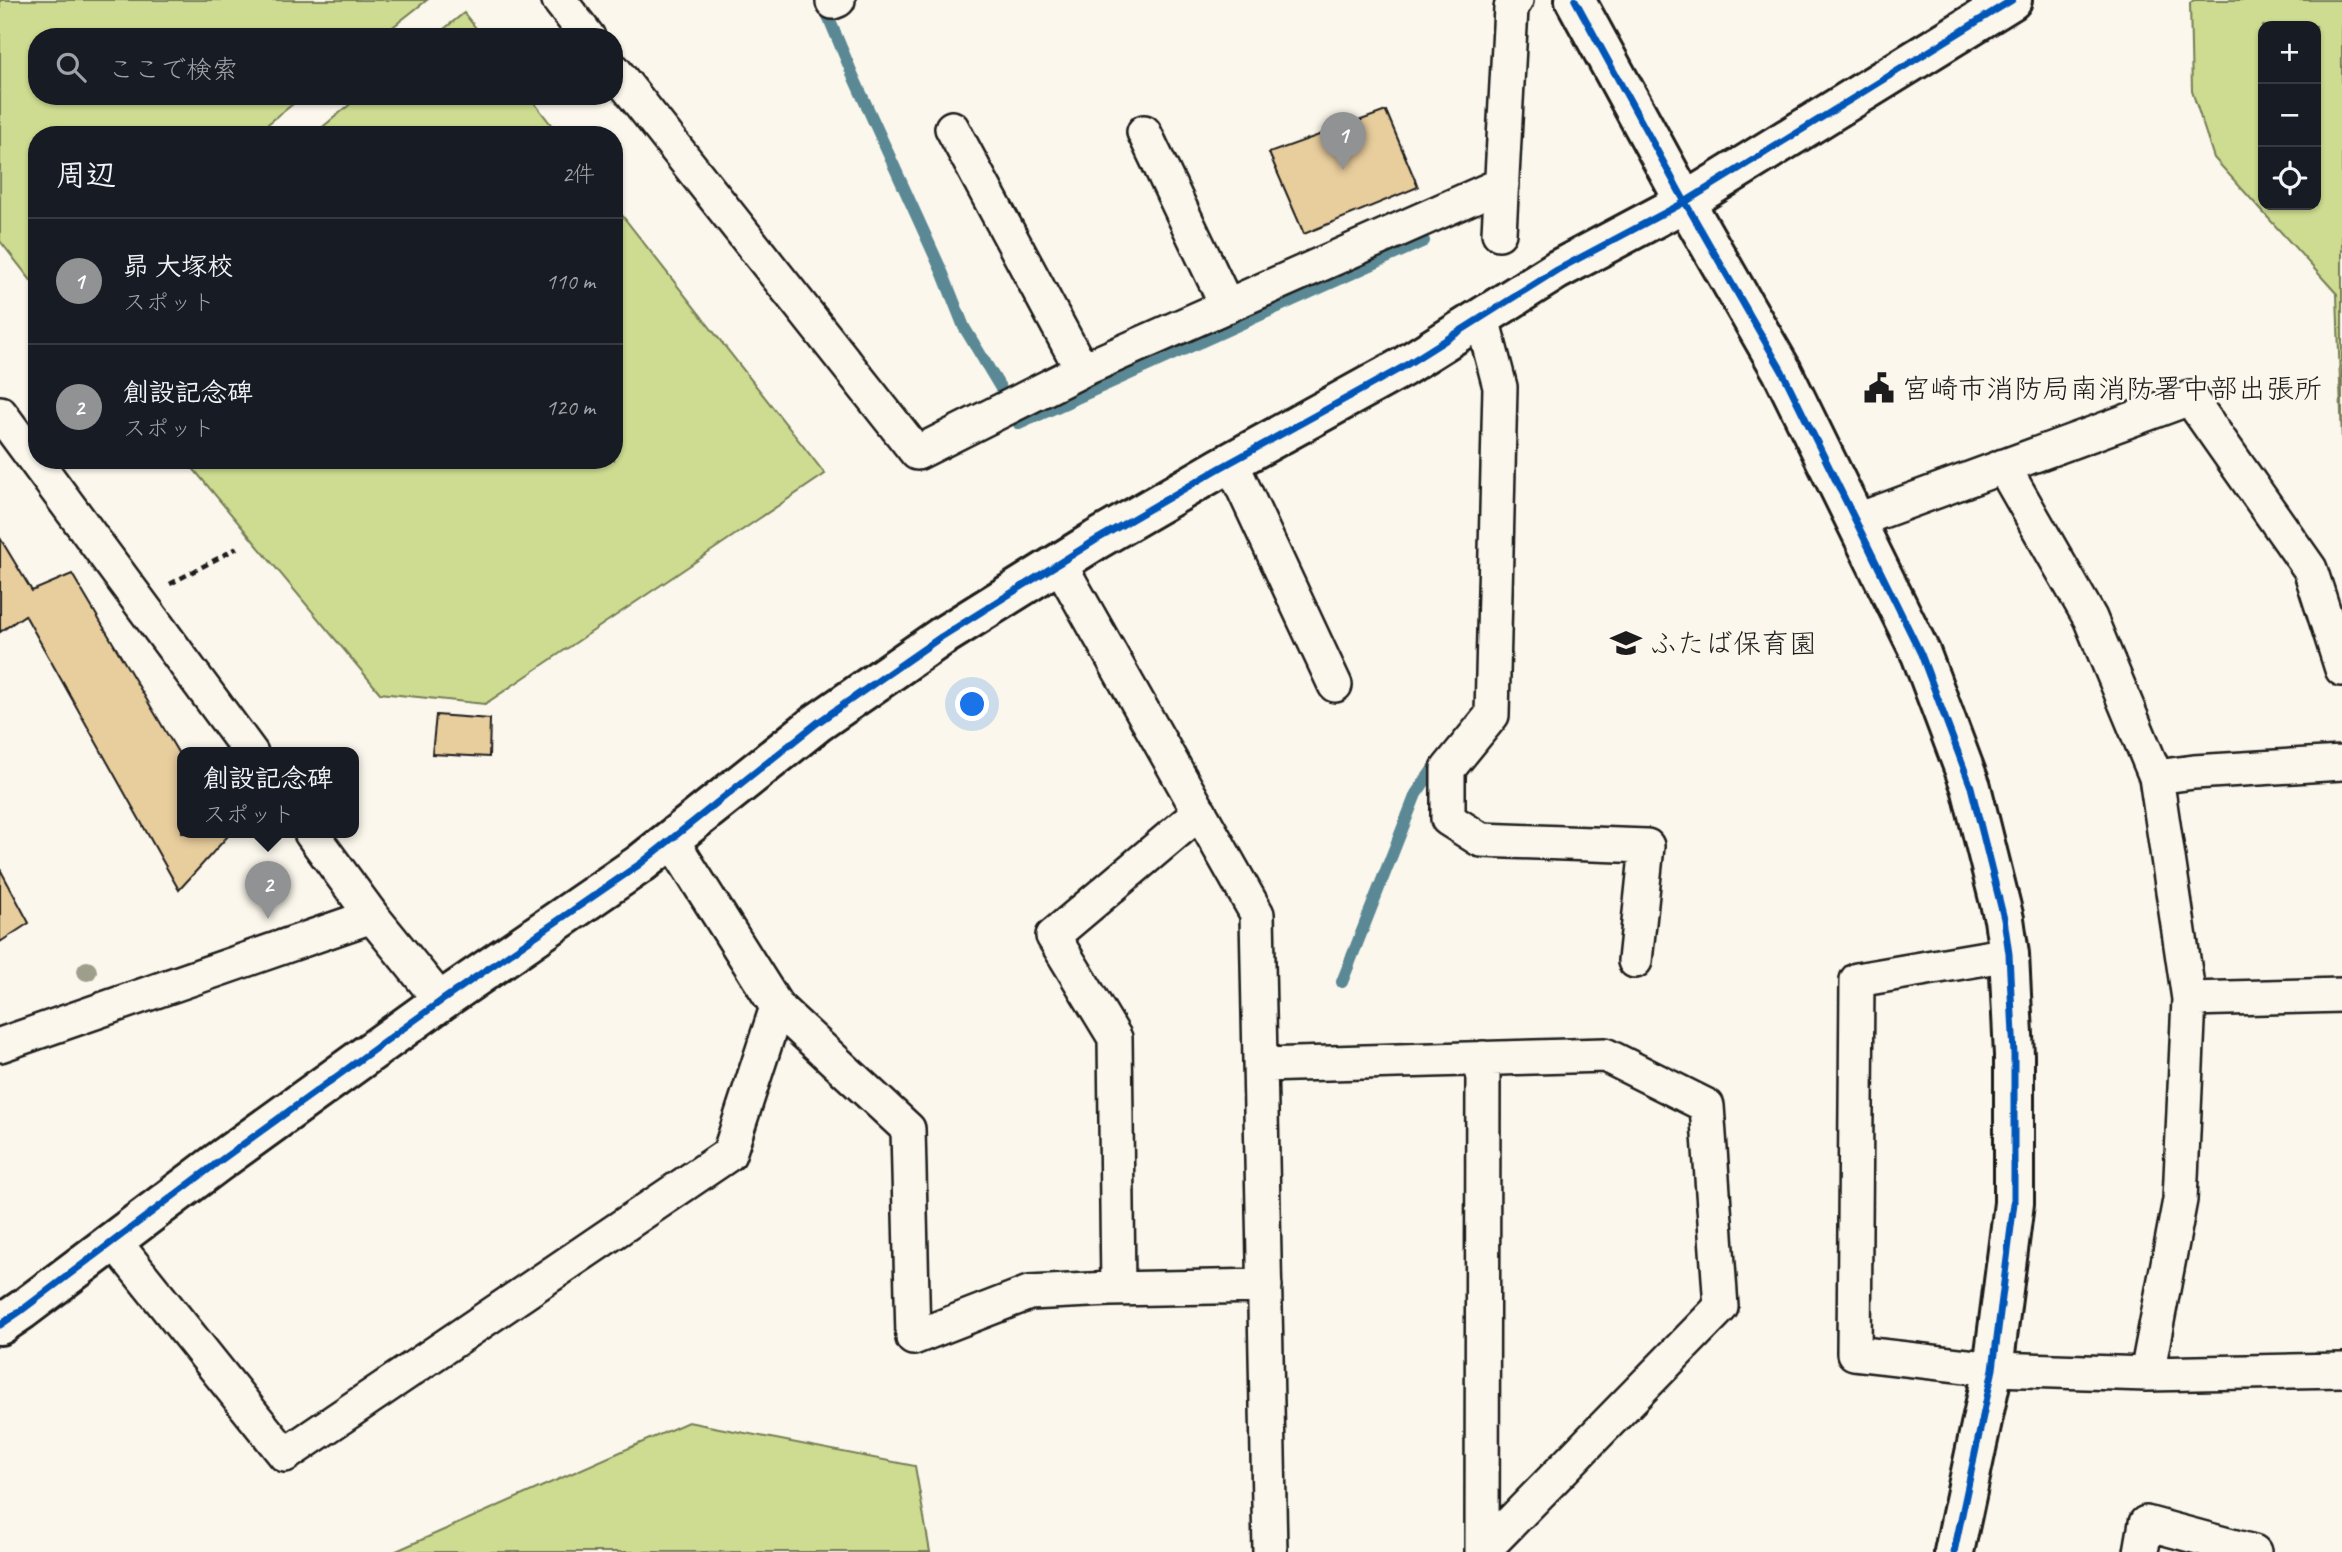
<!DOCTYPE html>
<html lang="ja">
<head>
<meta charset="utf-8">
<style>
  :root { --surface:#171b24; --page:#242831; --text:#f1f3f6; --muted:#9ea1a6; --line:#363941; --accent:#919294 }
  body { margin:0; font-family:Caveat,"Klee One",sans-serif; background:var(--page); color:var(--text) }
  .controls { position:absolute; right:21px; top:21px; display:grid; overflow:hidden; border-radius:14px; box-shadow:0 2px 5px #0004 }
  .controls button { width:63px; height:63px; display:grid; place-items:center; padding:0; border:0; border-bottom:2px solid var(--line); background:var(--surface); color:var(--text); font:35px sans-serif }
  .you { position:absolute; left:973px; top:705px; width:24px; height:24px; margin:-18px; border:5px solid #fff; border-radius:50%; background:#1a73e8; box-shadow:0 0 0 10px #1a73e833 }
  .badge { display:grid; place-items:center; width:46px; height:46px; border-radius:50%; background:var(--accent); color:#fff; font-size:23px; font-weight:700 }
  .pin { position:absolute; translate:-50% -58px; filter:drop-shadow(0 2px 4px #0008) }
  .pin::after { content:''; position:absolute; top:37px; width:24px; height:21px; background:inherit; clip-path:polygon(0 0,100% 0,50% 100%) }
  .popup { position:absolute; left:177px; top:747px; width:182px; height:91px; box-sizing:border-box; display:grid; place-content:center; border-radius:14px; background:var(--surface); filter:drop-shadow(0 2px 5px #0005); font-size:23px; white-space:nowrap; color:var(--muted) }
  .popup b { font-size:26px; color:var(--text) }
  .popup::after { content:''; position:absolute; left:50%; top:100%; margin-left:-14px; border:14px solid transparent; border-top-color:var(--surface) }
  .list { margin:0; padding:0; list-style:none }
  h2 { display:flex; justify-content:space-between; align-items:center; height:91px; margin:0; padding:0 28px; font-size:30px }
  h2 small { font-size:23px; font-weight:400; color:var(--muted) }
  .list li { display:grid; grid-template-columns:46px 1fr auto; gap:21px; align-items:center; box-sizing:border-box; height:126px; padding:0 28px; border-top:2px solid var(--line) }
  .list b { display:block; font-size:26px; white-space:nowrap }
  .list p { margin:0; font-size:23px; white-space:nowrap; color:var(--muted) }
  .list em { font-size:23px; font-style:normal; color:var(--muted) }
  .icon { flex:none; width:38px; height:38px; fill:none; stroke:currentColor; stroke-width:2; stroke-linecap:round; stroke-linejoin:round }
  .map { position:relative; flex:none; width:2342px; height:1552px; overflow:hidden }
  .search { position:absolute; background:var(--surface); box-shadow:0 2px 5px #0004; left:28px; top:28px; width:595px; height:77px; display:flex; align-items:center; gap:18px; box-sizing:border-box; padding:0 24px; border-radius:28px; color:var(--muted); font-size:26px }
  .panel { position:absolute; background:var(--surface); box-shadow:0 2px 5px #0004; left:28px; top:126px; width:595px; height:343px; border-radius:28px }
  .map>svg:first-child { display:block }
  .green { fill:#cddc90; stroke:#747c56; stroke-width:2; fill-rule:evenodd }
  .lines { fill:none; stroke-linecap:round; stroke-linejoin:round }
  .stream { stroke:#5a8894; stroke-width:12 }
  .building { fill:#e8cd9d; stroke:#1c1c1c; stroke-width:2 }
  .minor-casing { stroke:#1c1c1c; stroke-width:38 }
  .tertiary-casing { stroke:#1c1c1c; stroke-width:44 }
  .path { stroke:#1c1c1c; stroke-width:4.5; stroke-dasharray:7 5; stroke-linecap:butt }
  .minor { stroke:#fbf7ec; stroke-width:33 }
  .tertiary { stroke:#fbf7ec; stroke-width:38 }
  .cycleway-casing { stroke:#fbf7ec; stroke-width:11 }
  .cycleway { stroke:#0057b8; stroke-width:7 }
  .tree { fill:#9e9e8d }
  .labels { text-anchor:middle; dominant-baseline:central; stroke-width:5; stroke-linejoin:round; paint-order:stroke }
  .poi-label { font-size:28px; fill:#1c1c1c; stroke:#fbf7ec; text-anchor:start }
</style>
</head>
<body>
<div class="map">
<svg width="2342" height="1552" viewBox="0 0 2342 1552">
  <rect width="100%" height="100%" fill="#fbf7ec"/>
  <filter id="ink" filterUnits="userSpaceOnUse"><feTurbulence type="fractalNoise" baseFrequency=".0143" numOctaves="2"/><feDisplacementMap in="SourceGraphic" scale="14" xChannelSelector="R" yChannelSelector="G"/><feConvolveMatrix kernelMatrix="1 2 1 2 8 2 1 2 1" color-interpolation-filters="sRGB"/></filter>
  <g filter="url(#ink)">
    <path class="green" d="M 0,0 L 427,0 L 380,37 L 37,37 L 37,96 L 303,96 L 254,135 L 37,135 L 37,288 L 0,241 Z
      M 2194,0 L 2342,0 L 2342,442 L 2337,294 L 2214,158 L 2192,91 L 2190,3 ZM 2316,26 L 2316,205 L 2263,205 L 2263,26 Z
      M 464,13 L 483,37 L 434,37 Z
      M 360,96 L 529,96 L 559,135 L 313,135 Z
      M 614,205 L 825,474 L 485,704 L 380,693 L 186,460 L 614,460 Z
      M 688,1422 L 915,1466 L 930,1552 L 394,1552 Z"/>
    <g class="lines">
      <path class="stream" d="M 822,2 L 854,78 L 943,274 L 964,327 L 1003,392
        M 1019,424 L 1424,241
        M 1342,982 L 1416,794 L 1440,759"/>
    </g>
    <path class="building" d="M 1386,111 L 1418,187 L 1304,234 L 1269,153 Z
      M 0,538 L 32,591 L 72,574 L 182,759 L 182,833 L 226,833 L 228,836 L 179,890 L 25,615 L 0,632 Z
      M 436,715 L 490,719 L 489,757 L 432,754 Z
      M 0,869 L 29,923 L 0,942 Z"/>
    <g class="lines">
      <g class="minor-casing">
        <path id="minor" d="M 559,0 L 588,37
          M 833,2 L 838,0
          M 614,70 L 917,453 L 1082,370 L 1502,184
          M 952,128 L 1082,370
          M 1144,132 L 1227,306
          M 1499,233 L 1511,8 L 1516,0
          M 1482,318 L 1500,387 L 1492,715 L 1448,769 L 1448,819 L 1481,840 L 1647,846 L 1635,961
          M 0,413 L 251,753
          M 1231,462 L 1335,685
          M 2003,466 L 2090,618 L 2156,777 L 2189,999 L 2180,1200 L 2147,1374
          M 1855,521 L 2190,398 L 2310,569 L 2342,669
          M 1059,563 L 1257,914 L 1270,1552
          M 2156,777 L 2194,772 L 2342,763
          M 311,833 L 372,916
          M 2009,954 L 1857,980 L 1854,1353 L 1993,1369 L 2147,1374 L 2342,1370
          M 2189,999 L 2342,995
          M 777,1007 L 908,1129 L 913,1338 L 1029,1293 L 1110,1289 L 1265,1286
          M 0,1045 L 372,916 L 441,1001
          M 1260,1065 L 1605,1055 L 1707,1106 L 1721,1307 L 1482,1552
          M 114,1241 L 285,1455 L 729,1154 L 777,1007 L 671,839
          M 1118,1288 L 1115,1038 L 1053,936 L 1200,812
          M 1482,1552 L 1483,1058
          M 2141,1552 L 2146,1523 L 2254,1552"/>
      </g>
      <g class="tertiary-casing">
        <path id="tertiary" d="M 1575,0 L 1685,202 L 1782,371 L 1921,654 L 1971,787 L 2004,919 L 2009,954 L 2014,1055 L 2014,1203 L 1993,1369 L 1954,1552
          M 0,1325 L 22,1310 L 217,1163 L 441,1001 L 640,864 L 817,723 L 941,637 L 1096,540 L 1220,468 L 1403,367 L 1557,270 L 1685,202 L 2012,0"/>
      </g>
      <path class="path" d="M 170,584 L 237,548"/>
      <use href="#minor" class="minor"/>
      <use href="#tertiary" class="tertiary"/>
      <g class="cycleway-casing">
        <path id="cycleway" d="M 1575,0 L 1685,202 L 1782,371 L 1921,654 L 1971,787 L 2004,919 L 2009,954 L 2014,1055 L 2014,1203 L 1993,1369 L 1954,1552
          M 0,1325 L 22,1310 L 217,1163 L 441,1001 L 640,864 L 817,723 L 941,637 L 1096,540 L 1220,468 L 1403,367 L 1557,270 L 1685,202 L 2012,0"/>
      </g>
      <use href="#cycleway" class="cycleway"/>
    </g>
    <circle class="tree" cx="87" cy="971" r="10"/>
  </g>
  <defs>
    <g id="civic-bare" transform="scale(2.415)"><path d="M-.6-6.5H3V-4.5H.6V-3L4-1V1h2V6H-6V1h2V-1L-.6-3ZM-1.2 2.5V6h2.4V2.5Z" fill="#1c1c1c" stroke="#fbf7ec" stroke-width="2.5" paint-order="stroke"/></g>
    <g id="school-bare" transform="scale(2.415)"><path d="M0-5L7-2L0 1L-7-2ZM-4 1L0 2.5L4 1V4Q0 6-4 4Z" fill="#1c1c1c" stroke="#fbf7ec" stroke-width="2.5" paint-order="stroke"/></g>
  </defs>
  <g fill-rule="evenodd">
    <use href="#civic-bare" x="1879" y="388"/>
    <use href="#school-bare" x="1626" y="643"/>
  </g>
  <g class="labels">
    <g class="poi-label">
      <text x="1902" y="388">宮崎市消防局南消防署中部出張所</text>
      <text x="1649" y="643">ふたば保育園</text>
    </g>
  </g>
</svg>
<div class="controls">
<button>+</button>
<button>−</button>
<button><svg class="icon" aria-label="locate" viewBox="0 0 24 24"><circle cx="12" cy="12" r="6"/><path d="M12 2v4M12 18v4M2 12h4M18 12h4"/></svg></button>
</div>
<div class="you"></div>
<div class="pin badge" style="left:1343px;top:170px">1</div>
<div class="pin badge" style="left:268px;top:919px">2</div>
<div class="popup"><b>創設記念碑</b>スポット</div>
<div class="search"><svg class="icon" aria-label="search" viewBox="0 0 24 24"><circle cx="10" cy="10" r="6"/><path d="M15 15l6 6"/></svg>ここで検索</div>
<section class="panel">
<h2>周辺<small>2件</small></h2>
<ul class="list">
<li><span class="badge">1</span><div><b>昴 大塚校</b><p>スポット</p></div><em>110 m</em></li>
<li><span class="badge">2</span><div><b>創設記念碑</b><p>スポット</p></div><em>120 m</em></li>
</ul>
</section>
</div>
</body>
</html>
